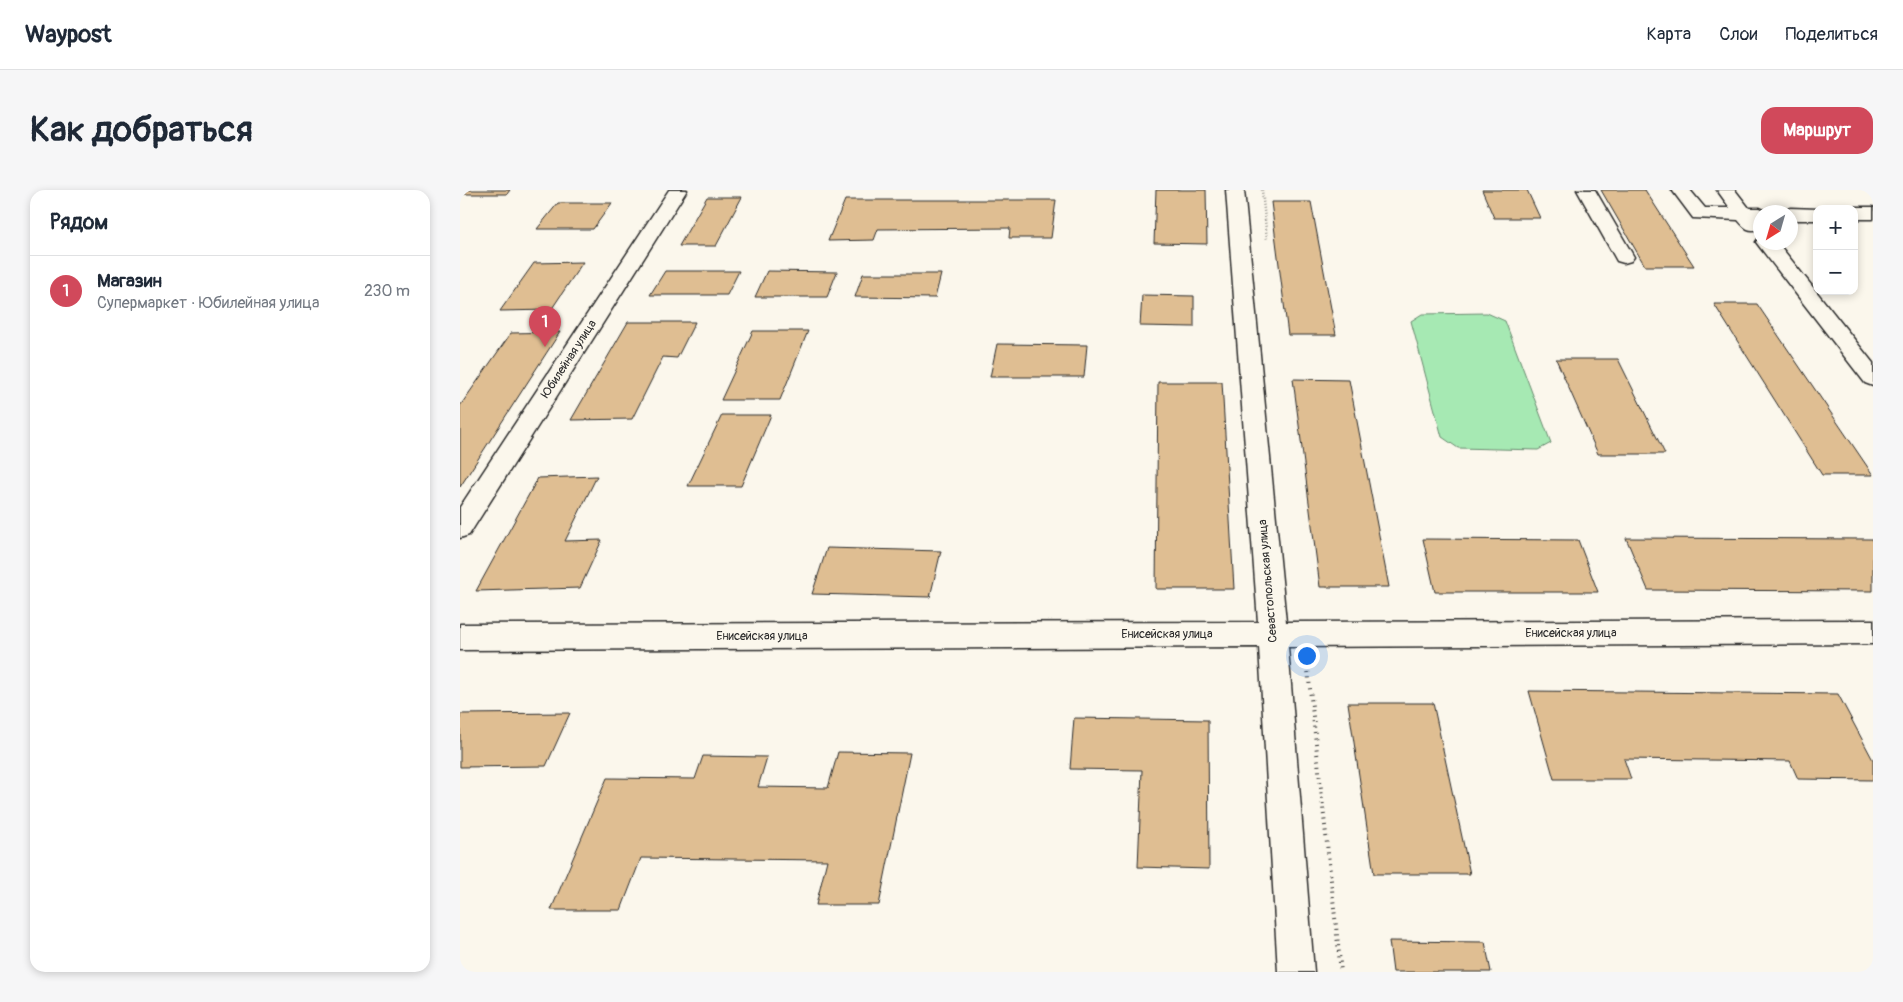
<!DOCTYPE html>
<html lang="ru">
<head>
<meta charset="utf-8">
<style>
  :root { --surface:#fff; --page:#f6f6f7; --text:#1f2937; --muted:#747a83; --line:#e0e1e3; --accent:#d1495b }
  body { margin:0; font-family:Pangolin,sans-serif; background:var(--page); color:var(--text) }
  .controls { position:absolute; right:15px; top:15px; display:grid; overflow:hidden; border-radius:10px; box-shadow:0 2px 8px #0003 }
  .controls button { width:45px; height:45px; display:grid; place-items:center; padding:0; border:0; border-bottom:1px solid var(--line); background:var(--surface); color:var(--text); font:25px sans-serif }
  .compass { position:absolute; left:1293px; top:15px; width:45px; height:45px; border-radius:50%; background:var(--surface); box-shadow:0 2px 8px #0003; rotate:217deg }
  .you { position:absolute; left:846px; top:465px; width:18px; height:18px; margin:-12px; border:4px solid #fff; border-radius:50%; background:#1a73e8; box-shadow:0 0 0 8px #1a73e833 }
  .badge { display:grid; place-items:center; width:32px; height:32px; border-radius:50%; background:var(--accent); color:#fff; font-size:16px; font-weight:700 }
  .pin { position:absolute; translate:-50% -41px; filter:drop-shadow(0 1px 2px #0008) }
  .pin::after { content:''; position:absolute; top:26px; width:18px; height:15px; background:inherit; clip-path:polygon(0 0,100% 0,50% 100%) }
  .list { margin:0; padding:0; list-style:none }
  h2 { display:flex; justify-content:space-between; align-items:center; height:65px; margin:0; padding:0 20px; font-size:21px }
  h2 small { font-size:16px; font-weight:400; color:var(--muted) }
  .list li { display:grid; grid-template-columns:32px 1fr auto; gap:15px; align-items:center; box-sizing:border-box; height:70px; padding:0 20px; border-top:1px solid var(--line) }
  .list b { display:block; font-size:19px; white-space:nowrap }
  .list p { margin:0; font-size:16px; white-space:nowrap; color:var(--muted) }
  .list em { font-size:16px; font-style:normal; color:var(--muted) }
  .map { position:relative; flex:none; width:1413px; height:782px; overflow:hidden; border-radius:15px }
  header { display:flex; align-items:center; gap:30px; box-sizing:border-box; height:70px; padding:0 25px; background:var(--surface); border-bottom:1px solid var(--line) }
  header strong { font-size:24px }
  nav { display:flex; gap:28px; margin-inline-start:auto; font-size:18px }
  .intro { display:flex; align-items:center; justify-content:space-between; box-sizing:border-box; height:120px; padding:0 30px }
  h1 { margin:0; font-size:35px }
  .button { padding:12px 22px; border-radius:15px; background:var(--accent); color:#fff; font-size:18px; font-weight:700 }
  main { display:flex; gap:30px; padding:0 30px }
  aside { flex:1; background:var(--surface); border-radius:15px; box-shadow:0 2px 8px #0003 }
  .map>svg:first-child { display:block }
  .green { fill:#a6e9b3; stroke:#688a6f }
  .building { fill:#dfbe92; stroke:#2b2b2b }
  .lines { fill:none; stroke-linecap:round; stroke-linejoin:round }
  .minor-casing { stroke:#2b2b2b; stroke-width:3 }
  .path-far1 { stroke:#2b2b2b; stroke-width:2.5; stroke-dasharray:0.5 2.5; stroke-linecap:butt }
  .path { stroke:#2b2b2b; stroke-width:4; stroke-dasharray:1 4.5; stroke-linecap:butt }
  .minor { fill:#fbf7ec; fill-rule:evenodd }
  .labels { text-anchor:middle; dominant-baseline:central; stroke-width:4; stroke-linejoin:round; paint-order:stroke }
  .street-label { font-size:12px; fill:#2b2b2b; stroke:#fbf7ec }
</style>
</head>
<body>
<header>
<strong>Waypost</strong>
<nav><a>Карта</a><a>Слои</a><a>Поделиться</a></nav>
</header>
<div class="intro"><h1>Как добраться</h1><a class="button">Маршрут</a></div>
<main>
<aside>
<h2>Рядом<small></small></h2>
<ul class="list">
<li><span class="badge">1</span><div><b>Магазин</b><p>Супермаркет · Юбилейная улица</p></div><em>230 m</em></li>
</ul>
</aside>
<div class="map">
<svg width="1413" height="782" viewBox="0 0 1413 782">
  <rect width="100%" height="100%" fill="#fbf7ec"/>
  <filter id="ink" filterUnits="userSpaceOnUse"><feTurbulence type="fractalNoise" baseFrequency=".02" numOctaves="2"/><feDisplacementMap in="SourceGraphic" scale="10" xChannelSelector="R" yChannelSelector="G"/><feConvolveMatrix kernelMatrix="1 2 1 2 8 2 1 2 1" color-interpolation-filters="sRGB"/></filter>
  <g filter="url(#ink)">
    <path class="green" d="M 1027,123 L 1045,131 L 1091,253 L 1078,260 L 998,258 L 982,247 L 951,131 L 962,124 Z"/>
    <path class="building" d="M 0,0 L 50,0 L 47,4 L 0,4 Z
      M 696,0 L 746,0 L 747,54 L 694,53 Z
      M 1022,0 L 1067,0 L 1080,28 L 1034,28 Z
      M 1141,0 L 1185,0 L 1234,76 L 1185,76 Z
      M 247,7 L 282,7 L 256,56 L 219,56 Z
      M 385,10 L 596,10 L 591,48 L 549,48 L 550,38 L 418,39 L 414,50 L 368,51 Z
      M 811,12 L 851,12 L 876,145 L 828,145 Z
      M 98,13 L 152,13 L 133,39 L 77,39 Z
      M 123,72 L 91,120 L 40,121 L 74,73 Z
      M 205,81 L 279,81 L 267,105 L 190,105 Z
      M 307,81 L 377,82 L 367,107 L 295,107 Z
      M 403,84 L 481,84 L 475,108 L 395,107 Z
      M 682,105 L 734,106 L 734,137 L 680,136 Z
      M 1254,114 L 1297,114 L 1413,285 L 1362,285 Z
      M 168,132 L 235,132 L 217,168 L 203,167 L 172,229 L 111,230 Z
      M 293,141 L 348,141 L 320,210 L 261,210 Z
      M 100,142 L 0,297 L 0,216 L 51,143 Z
      M 537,154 L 627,155 L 624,187 L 530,187 Z
      M 1096,169 L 1158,169 L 1205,264 L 1138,264 Z
      M 833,189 L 889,190 L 929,397 L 860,397 Z
      M 698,192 L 762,192 L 774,399 L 696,399 Z
      M 262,225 L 311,225 L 281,296 L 228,296 Z
      M 137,286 L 105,351 L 142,350 L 120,398 L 16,401 L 78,288 Z
      M 1166,348 L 1413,349 L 1413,401 L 1188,400 Z
      M 963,349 L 1118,350 L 1138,402 L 975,402 Z
      M 367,358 L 481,361 L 470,407 L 352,404 Z
      M 1069,501 L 1378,504 L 1413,570 L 1413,590 L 1338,589 L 1330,571 L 1164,569 L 1171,589 L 1094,589 Z
      M 888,513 L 973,513 L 1010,684 L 914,684 Z
      M 110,523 L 86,576 L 0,577 L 0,524 Z
      M 614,528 L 748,530 L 749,679 L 678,677 L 682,580 L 610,579 Z
      M 378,562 L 450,563 L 419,715 L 356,715 L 367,670 L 181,668 L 161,720 L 91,720 L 147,588 L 235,589 L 243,566 L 307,567 L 298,597 L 368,598 Z
      M 929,751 L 1025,752 L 1031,782 L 933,782 Z"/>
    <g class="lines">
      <g class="minor-casing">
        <path id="minor" d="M 209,0 L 227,0 L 9,345 L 0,348 L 0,317 Z
          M 766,0 L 784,0 L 826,432 L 1413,430 L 1413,454 L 828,457 L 854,782 L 818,782 L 799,457 L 0,460 L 0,434 L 798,432 Z
          M 1117,0 L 1135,0 L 1174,67 L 1171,71 L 1164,73 L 1157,71 Z
          M 1212,0 L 1230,0 L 1245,18 L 1270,18 L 1257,0 L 1275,0 L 1289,18 L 1300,18 L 1308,22 L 1300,22 L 1300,29 L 1298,30 L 1300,36 L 1299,39 C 1288,42 1285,38 1278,30 L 1233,28 Z
          M 1394,17 L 1413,17 L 1413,29 L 1394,29 L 1394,19 L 1389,19 Z
          M 1330,18 L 1358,19 L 1357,19 L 1357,30 L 1330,30 L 1330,22 L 1322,22 Z
          M 1299,48 L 1300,52 L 1317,52 L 1413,173 L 1413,196 L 1405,193 L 1299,56 L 1296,52 Z"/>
      </g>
      <path class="path-far1" d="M 802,0 L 807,49"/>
      <path class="path" d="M 847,471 L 881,782"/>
      <use href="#minor" class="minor"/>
    </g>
  </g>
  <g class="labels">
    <g class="street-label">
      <text transform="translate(109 169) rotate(-57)">Юбилейная улица</text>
      <text transform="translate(808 391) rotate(-95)">Севастопольская улица</text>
      <text x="1111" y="443">Енисейская улица</text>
      <text x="707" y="444">Енисейская улица</text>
      <text x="302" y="446">Енисейская улица</text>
    </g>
  </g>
</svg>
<div class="controls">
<button>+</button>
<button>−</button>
</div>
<svg class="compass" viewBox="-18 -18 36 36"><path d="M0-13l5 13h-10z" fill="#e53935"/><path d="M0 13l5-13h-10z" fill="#747a83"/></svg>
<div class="you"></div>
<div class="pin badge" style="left:85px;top:157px">1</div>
</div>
</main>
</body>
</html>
